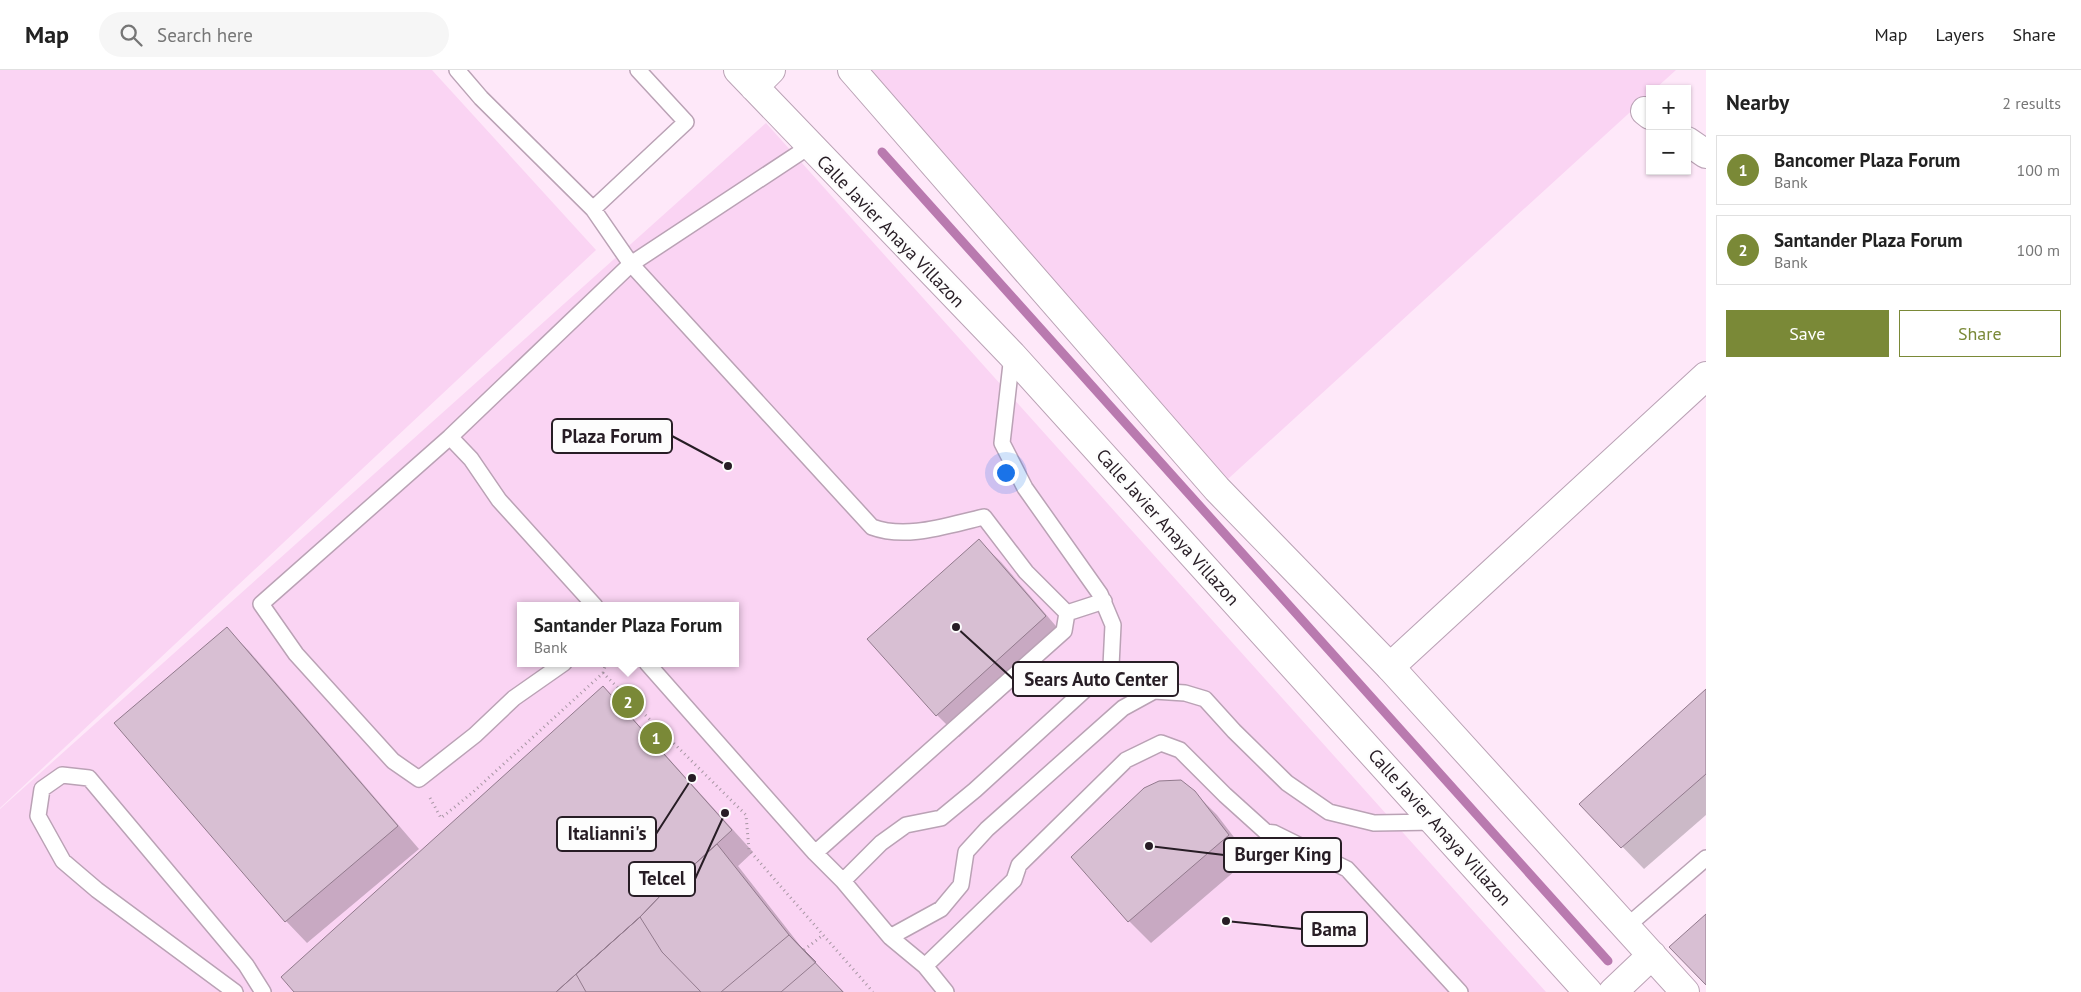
<!DOCTYPE html>
<html lang="en">
<head>
<meta charset="utf-8">
<style>
  :root { --surface:#fff; --page:#f6f6f6; --text:#222; --muted:#767676; --line:#e0e0e0; --accent:#7a8937 }
  body { margin:0; font-family:"PT Sans",sans-serif; background:var(--page); color:var(--text) }
  .controls { position:absolute; right:15px; top:15px; display:grid; overflow:hidden; border-radius:0px; box-shadow:0 1px 4px #0004 }
  .controls button { width:45px; height:45px; display:grid; place-items:center; padding:0; border:0; border-bottom:1px solid var(--line); background:var(--surface); color:var(--text); font:25px sans-serif }
  .you { position:absolute; left:1005px; top:402px; width:18px; height:18px; margin:-12px; border:4px solid #fff; border-radius:50%; background:#1a73e8; box-shadow:0 0 0 8px #1a73e833 }
  .badge { display:grid; place-items:center; width:32px; height:32px; border-radius:50%; background:var(--accent); color:#fff; font-size:16px; font-weight:700 }
  .pin { position:absolute; translate:-50% -50%; border:2px solid #fff; box-shadow:0 1px 5px #0006 }
  .popup { position:absolute; left:517px; top:532px; width:222px; height:65px; box-sizing:border-box; display:grid; place-content:center; border-radius:0px; background:var(--surface); filter:drop-shadow(0 1px 4px #0005); font-size:16px; white-space:nowrap; color:var(--muted) }
  .popup b { font-size:19px; color:var(--text) }
  .popup::after { content:''; position:absolute; left:50%; top:100%; margin-left:-10px; border:10px solid transparent; border-top-color:var(--surface) }
  .list { margin:0; padding:0; list-style:none }
  h2 { display:flex; justify-content:space-between; align-items:center; height:65px; margin:0; padding:0 20px; font-size:21px }
  h2 small { font-size:16px; font-weight:400; color:var(--muted) }
  .list li { display:grid; grid-template-columns:32px 1fr auto; gap:15px; align-items:center; box-sizing:border-box; height:70px; margin:0 10px 10px; padding:0 10px; border:1px solid var(--line); border-radius:0px }
  .list b { display:block; font-size:19px; white-space:nowrap }
  .list p { margin:0; font-size:16px; white-space:nowrap; color:var(--muted) }
  .list em { font-size:16px; font-style:normal; color:var(--muted) }
  .actions { display:flex; gap:10px; padding:15px 20px }
  .actions a { flex:1; padding:11px 0; border:1px solid var(--accent); border-radius:0px; text-align:center; font-size:18px; color:var(--accent) }
  .actions .main { background:var(--accent); color:#fff }
  .icon { flex:none; width:28px; height:28px; fill:none; stroke:currentColor; stroke-width:2; stroke-linecap:round; stroke-linejoin:round }
  .map { position:relative; flex:none; width:1706px; height:922px; overflow:hidden }
  header { display:flex; align-items:center; gap:30px; box-sizing:border-box; height:70px; padding:0 25px; background:var(--surface); border-bottom:1px solid var(--line) }
  header strong { font-size:24px }
  nav { display:flex; gap:28px; margin-inline-start:auto; font-size:18px }
  .search { width:350px; height:45px; background:var(--page); display:flex; align-items:center; gap:12px; box-sizing:border-box; padding:0 18px; border-radius:28px; color:var(--muted); font-size:19px }
  main { display:flex }
  aside { flex:1; background:var(--surface) }
  .map>svg:first-child { display:block }
  .green { fill:#fad4f3; fill-rule:evenodd }
  .shadow { fill:#0003 }
  .lines { fill:none; stroke-linecap:round; stroke-linejoin:round }
  .stream { stroke:#b97aaf; stroke-width:9 }
  .building { fill:#d8bfd3; stroke:#927a8d }
  .service-casing { stroke:#baa2b5; stroke-width:18 }
  .minor-casing { stroke:#baa2b5; stroke-width:30 }
  .tertiary-casing { stroke:#baa2b5; stroke-width:30 }
  .path { stroke:#a796a3; stroke-width:3; stroke-dasharray:1 4; stroke-linecap:butt }
  .service { stroke:#fff; stroke-width:15 }
  .minor { stroke:#fff; stroke-width:28 }
  .tertiary { stroke:#fff; stroke-width:28 }
  .labels { text-anchor:middle; dominant-baseline:central; stroke-width:5; stroke-linejoin:round; paint-order:stroke }
  .street-label { font-size:18px; fill:#271d25; stroke:#fdfdfd }
  .leader { fill:none; stroke:#271d25; stroke-width:2 }
  .callout-dot { fill:#271d25; stroke:#fdfdfd; stroke-width:2 }
  .callout { fill:#fdfdfd; stroke:#271d25; stroke-width:2 }
  .callout-label { font-size:19px; text-anchor:middle; font-weight:bold; fill:#271d25 }
</style>
</head>
<body>
<header>
<strong>Map</strong>
<div class="search"><svg class="icon" aria-label="search" viewBox="0 0 24 24"><circle cx="10" cy="10" r="6"/><path d="M15 15l6 6"/></svg>Search here</div>
<nav><a>Map</a><a>Layers</a><a>Share</a></nav>
</header>
<main>
<div class="map">
<svg width="1706" height="922" viewBox="0 0 1706 922">
  <rect width="100%" height="100%" fill="#fee8f9"/>
  <path class="green" d="M 0,0 L 432,0 L 596,180 L 0,738 Z
    M 852,0 L 1676,0 L 1655,19 L 1650,19 L 1650,24 L 1217,419 Z
    M 766,53 L 1546,922 L 0,922 L 0,739 ZM 520,536 L 736,536 L 736,593 L 520,593 Z"/>
  <path class="shadow" d="M 979,471 L 1001,492 L 1067,569 L 959,667 L 937,645 Z
    M 227,559 L 249,581 L 419,779 L 307,873 L 286,851 Z
    M 1706,621 L 1706,745 L 1644,799 L 1581,734 Z
    M 625,640 L 753,782 L 738,796 L 809,887 L 844,922 L 296,922 Z
    M 1194,722 L 1217,745 L 1250,788 L 1151,873 L 1129,851 Z"/>
  <g class="lines">
    <path class="stream" d="M 882,82 L 1608,891"/>
  </g>
  <path class="building" d="M 979,469 L 1046,546 L 936,646 L 867,569 Z
    M 227,557 L 398,756 L 285,852 L 114,653 Z
    M 603,616 L 732,760 L 662,824 L 640,847 L 556,922 L 294,922 L 281,907 Z
    M 1706,619 L 1706,704 L 1621,778 L 1579,734 Z
    M 1181,710 L 1195,721 L 1229,765 L 1128,852 L 1071,787 L 1144,718 L 1159,711 Z
    M 717,774 L 789,865 L 843,922 L 556,922 L 640,847 L 662,824 Z
    M 1706,844 L 1706,915 L 1669,877 Z
    M 640,847 L 662,882 L 701,922 L 586,922 L 576,904 Z
    M 789,865 L 816,892 L 781,922 L 721,922 Z"/>
  <g class="lines">
    <g class="service-casing">
      <path id="service" d="M 457,0 L 481,28 L 593,139 L 631,194 L 872,457 C 907,470 948,455 984,447 L 1026,502 L 1067,543 L 1064,561 L 815,783
        M 593,139 L 686,52 L 638,0
        M 450,367 L 261,534 L 296,584 L 393,691 L 419,709 L 475,665 L 514,628 L 564,593
        M 595,536 L 499,430 L 471,389 L 450,367 L 631,194 L 810,76
        M 1067,543 L 1104,531
        M 647,593 L 815,783 L 843,811 L 890,867 L 925,896 L 946,922
        M 843,811 L 881,773 L 906,755 L 941,748 L 975,720 L 1111,596 L 1113,555 L 1100,524 L 1025,418 L 1002,373 L 1012,285
        M 1626,857 L 1706,788
        M 890,867 L 941,839 L 961,815 L 966,782 L 987,759 L 1123,638 L 1154,621 L 1185,623 L 1205,629 L 1234,661 L 1287,713 L 1329,742 L 1374,753 L 1436,752
        M 925,896 L 1014,810 L 1019,795 L 1126,690 L 1161,673 L 1180,680 L 1225,725 L 1266,762 L 1274,763 L 1347,799 L 1460,922
        M 235,922 L 97,820 L 63,791 L 38,746 L 42,719 L 62,705 L 89,708 L 246,895 L 263,922"/>
    </g>
    <g class="minor-casing">
      <path id="minor" d="M 1645,41 L 1650,45
        M 1687,71 L 1706,84
        M 1390,597 L 1706,306"/>
    </g>
    <g class="tertiary-casing">
      <path id="tertiary" d="M 738,0 L 1012,285 L 1588,922
        M 852,0 L 1217,419 L 1390,597 L 1685,922
        M 754,17 L 771,0
        M 1613,922 L 1652,885"/>
    </g>
    <path class="path" d="M 603,603 L 606,593
      M 430,728 L 441,748 L 472,723 L 603,603 L 746,745 L 749,780 L 873,922
      M 804,880 L 823,865"/>
    <use href="#service" class="service"/>
    <use href="#minor" class="minor"/>
    <use href="#tertiary" class="tertiary"/>
  </g>
  <g class="labels">
    <g class="street-label">
      <text transform="translate(891 161) rotate(46)">Calle Javier Anaya Villazon</text>
      <text transform="translate(1168 457) rotate(48)">Calle Javier Anaya Villazon</text>
      <text transform="translate(1440 757) rotate(48)">Calle Javier Anaya Villazon</text>
    </g>
  </g>
  <path class="leader" d="M728 396L672 366M956 557L1013 609M692 708L656 764M1149 776L1224 785M725 743L695 809M1226 851L1302 859"/>
  <g class="callout-dot">
    <circle cx="728" cy="396" r="5"/>
    <circle cx="956" cy="557" r="5"/>
    <circle cx="692" cy="708" r="5"/>
    <circle cx="1149" cy="776" r="5"/>
    <circle cx="725" cy="743" r="5"/>
    <circle cx="1226" cy="851" r="5"/>
  </g>
  <g class="callout">
    <rect x="552" y="349" width="120" height="34" rx="5"/>
    <rect x="1013" y="592" width="165" height="34" rx="5"/>
    <rect x="557" y="747" width="99" height="34" rx="5"/>
    <rect x="1224" y="768" width="117" height="34" rx="5"/>
    <rect x="629" y="792" width="66" height="34" rx="5"/>
    <rect x="1302" y="842" width="65" height="34" rx="5"/>
  </g>
  <g class="callout-label">
    <text x="612" y="373">Plaza Forum</text>
    <text x="1096" y="616">Sears Auto Center</text>
    <text x="607" y="770">Italianni's</text>
    <text x="1283" y="791">Burger King</text>
    <text x="662" y="815">Telcel</text>
    <text x="1334" y="866">Bama</text>
  </g>
</svg>
<div class="controls">
<button>+</button>
<button>−</button>
</div>
<div class="you"></div>
<div class="pin badge" style="left:656px;top:668px">1</div>
<div class="pin badge" style="left:628px;top:632px">2</div>
<div class="popup"><b>Santander Plaza Forum</b>Bank</div>
</div>
<aside>
<h2>Nearby<small>2 results</small></h2>
<ul class="list">
<li><span class="badge">1</span><div><b>Bancomer Plaza Forum</b><p>Bank</p></div><em>100 m</em></li>
<li><span class="badge">2</span><div><b>Santander Plaza Forum</b><p>Bank</p></div><em>100 m</em></li>
</ul>
<div class="actions"><a class="main">Save</a><a>Share</a></div>
</aside>
</main>
</body>
</html>
